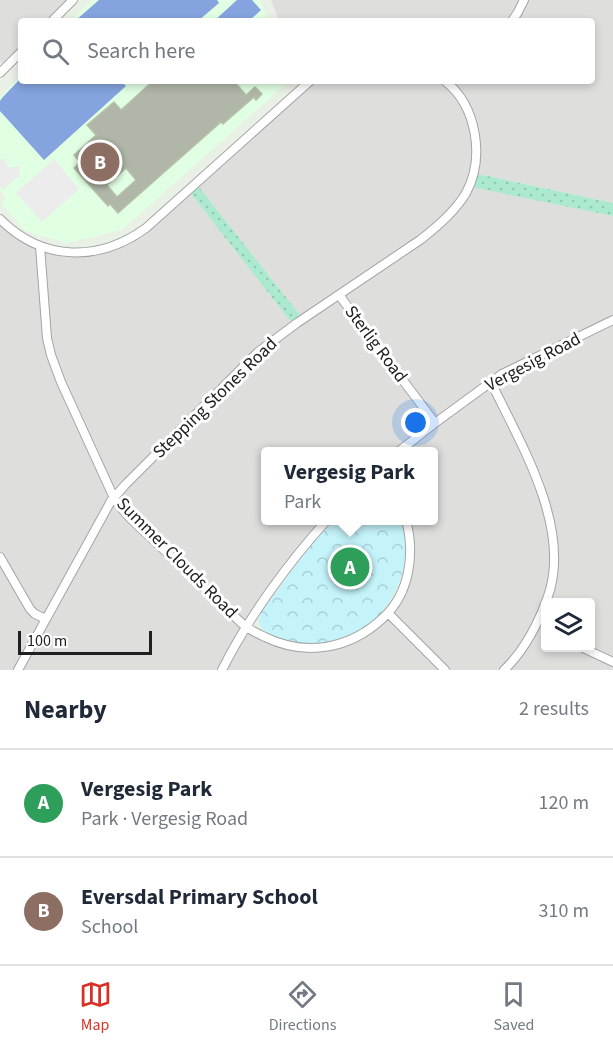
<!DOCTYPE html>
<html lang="en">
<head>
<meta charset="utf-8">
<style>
  :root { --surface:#fff; --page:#f6f6f7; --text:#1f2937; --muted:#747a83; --line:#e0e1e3; --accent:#d93025 }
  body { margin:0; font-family:"Source Sans 3",sans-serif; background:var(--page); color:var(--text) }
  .controls { position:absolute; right:18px; bottom:18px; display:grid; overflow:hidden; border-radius:6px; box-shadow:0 3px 9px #0003 }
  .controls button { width:54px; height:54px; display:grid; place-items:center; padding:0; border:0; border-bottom:2px solid var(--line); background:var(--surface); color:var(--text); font:30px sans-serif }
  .scale { position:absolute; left:18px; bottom:15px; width:134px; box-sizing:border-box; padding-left:6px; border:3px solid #202020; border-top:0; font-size:16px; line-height:21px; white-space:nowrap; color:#202020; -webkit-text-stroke:4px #fff; paint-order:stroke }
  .you { position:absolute; left:416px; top:423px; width:21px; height:21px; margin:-15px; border:4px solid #fff; border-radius:50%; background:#1a73e8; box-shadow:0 0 0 9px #1a73e833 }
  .badge { display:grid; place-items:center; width:39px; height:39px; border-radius:50%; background:var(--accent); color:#fff; font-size:20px; font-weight:700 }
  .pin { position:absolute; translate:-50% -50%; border:3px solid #fff; box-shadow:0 2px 6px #0006 }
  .popup { position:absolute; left:261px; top:447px; width:177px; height:78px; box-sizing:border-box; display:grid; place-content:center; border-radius:6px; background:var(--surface); filter:drop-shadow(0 2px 4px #0005); font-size:20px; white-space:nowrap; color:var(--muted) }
  .popup b { font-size:22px; color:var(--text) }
  .popup::after { content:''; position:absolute; left:50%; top:100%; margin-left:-12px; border:12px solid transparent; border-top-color:var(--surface) }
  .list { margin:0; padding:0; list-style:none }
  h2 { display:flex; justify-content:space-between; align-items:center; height:78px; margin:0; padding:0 24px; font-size:26px }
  h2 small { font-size:20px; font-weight:400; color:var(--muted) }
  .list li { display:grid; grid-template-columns:39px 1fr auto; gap:18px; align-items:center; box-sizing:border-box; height:108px; padding:0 24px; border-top:2px solid var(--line) }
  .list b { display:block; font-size:22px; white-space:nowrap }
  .list p { margin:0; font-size:20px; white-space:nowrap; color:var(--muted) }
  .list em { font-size:20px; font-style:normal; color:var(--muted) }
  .icon { flex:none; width:33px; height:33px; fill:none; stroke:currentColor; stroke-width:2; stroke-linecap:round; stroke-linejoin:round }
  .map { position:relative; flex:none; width:613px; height:670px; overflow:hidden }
  .search { position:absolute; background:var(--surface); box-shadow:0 3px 9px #0003; left:18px; right:18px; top:18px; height:66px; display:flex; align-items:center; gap:15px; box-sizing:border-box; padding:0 21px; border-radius:6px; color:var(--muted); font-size:22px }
  .sheet { height:294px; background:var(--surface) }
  nav { display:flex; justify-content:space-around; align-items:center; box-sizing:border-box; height:84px; border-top:2px solid var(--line); background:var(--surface); font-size:16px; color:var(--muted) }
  nav a { display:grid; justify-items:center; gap:3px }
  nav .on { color:var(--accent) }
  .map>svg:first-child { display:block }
  .residential { fill:#dededd; fill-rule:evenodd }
  .education { fill:#e1ffe2 }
  .grass { fill:url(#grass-dots) }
  .park { fill:url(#park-crowns) }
  .pitch { fill:#84a3df }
  .parking { fill:#ececec }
  .building { fill:#b0b6a8; stroke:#b6c2a8; stroke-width:1.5; fill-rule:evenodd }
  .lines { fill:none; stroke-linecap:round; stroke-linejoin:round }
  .minor-casing { stroke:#a4a4a4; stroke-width:10 }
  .minor { stroke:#fff; stroke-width:8 }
  .labels { text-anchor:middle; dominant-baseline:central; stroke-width:6; stroke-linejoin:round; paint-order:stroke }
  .street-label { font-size:18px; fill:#202020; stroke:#fff }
</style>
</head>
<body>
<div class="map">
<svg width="613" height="670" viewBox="0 0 613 670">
  <defs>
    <pattern id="grass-dots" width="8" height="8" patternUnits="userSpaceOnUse" patternTransform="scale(1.5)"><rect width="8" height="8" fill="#aceacf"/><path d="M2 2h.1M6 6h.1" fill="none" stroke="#94c8b1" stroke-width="1.8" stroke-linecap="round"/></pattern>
    <pattern id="park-crowns" width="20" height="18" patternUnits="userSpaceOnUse" patternTransform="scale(1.5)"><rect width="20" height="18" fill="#c4f3fa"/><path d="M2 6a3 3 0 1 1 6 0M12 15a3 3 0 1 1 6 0" fill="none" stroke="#a8d0d6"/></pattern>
  </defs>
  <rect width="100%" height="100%" fill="#e9f0e6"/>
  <path class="residential" d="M 0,0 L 73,0 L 52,21 L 21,21 L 21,52 L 6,67 L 0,61 Z
    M 271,0 L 613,0 L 613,203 L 474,173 L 470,186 L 613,216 L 613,670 L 0,670 L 0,220 L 31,243 L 82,252 L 133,236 L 187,189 L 294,326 L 303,319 L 195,182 L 305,84 L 304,81 L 592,81 L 592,21 L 279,21 ZM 266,452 L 434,452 L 434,520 L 406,521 L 408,573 L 387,613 L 344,642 L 304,648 L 273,640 L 248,626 L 302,550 L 328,521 L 266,520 ZM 546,602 L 590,602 L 590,648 L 546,648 Z"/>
  <path class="education" d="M 93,0 L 260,0 L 268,21 L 75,21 L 74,17 Z
    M 21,76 L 21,81 L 289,81 L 122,230 L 67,243 L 25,231 L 2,204 L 5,198 L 2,192 L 0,192 L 0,97 Z"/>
  <path class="grass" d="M 478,174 L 613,203 L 613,216 L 472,187 Z
    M 199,187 L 300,315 L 291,322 L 191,194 Z"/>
  <path class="park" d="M 334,521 L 402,521 C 421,592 360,661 286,640 C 276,637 264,634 259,624 L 260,614 L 309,547 Z"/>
  <path class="pitch" d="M 99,0 L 217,0 L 219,3 L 198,21 L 75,21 Z
    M 237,0 L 252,0 L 261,10 L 249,21 L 214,21 Z
    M 21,78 L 21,81 L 121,81 L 126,86 L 44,160 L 0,111 L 0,101 L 2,98 Z"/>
  <path class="parking" d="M 0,159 L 5,159 L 8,168 L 19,166 L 20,177 L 16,178 L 3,190 L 0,185 Z
    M 54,159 L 79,189 L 42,222 L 16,193 Z"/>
  <path class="building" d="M 153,81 L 234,81 L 246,95 L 255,87 L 262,94 L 256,100 L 254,97 L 223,124 L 221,122 L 118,213 L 110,204 L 108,206 L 74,168 L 80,162 L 74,155 L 96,135 L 87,125 L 114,102 L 121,110 ZM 126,168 L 136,180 L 117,197 L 107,185 Z"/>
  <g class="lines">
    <g class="minor-casing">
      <path id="minor" d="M 52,21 L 73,0
        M 512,21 L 518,12 L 524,0
        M 0,73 L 21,52
        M 0,219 C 43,262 99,262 146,228 L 310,81
        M 40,246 L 47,338 L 51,355 L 61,382 L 114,498 L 122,509 L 131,519 C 154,541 178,563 202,585 C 216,598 230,613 245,626 C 251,630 258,634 265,637 C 306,657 350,649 383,618 C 410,593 415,554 406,520
        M 339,295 L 435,423
        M 491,382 C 519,441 567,519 551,586 C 549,595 545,604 542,612 C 533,633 521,654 504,670
        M 398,452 L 435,423 L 502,374 L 613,320
        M 0,557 L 30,609 L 35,614 L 46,619
        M 388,613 L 445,670
        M 583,648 L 613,662
        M 18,670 L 111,501 L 125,485 L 258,352 L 297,323 L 420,240 C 437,227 455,212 466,193 C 485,158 477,106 445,81
        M 222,670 C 248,618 288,563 327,520"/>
    </g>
    <use href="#minor" class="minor"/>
  </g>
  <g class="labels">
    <g class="street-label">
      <text transform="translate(376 344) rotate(53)">Sterlig Road</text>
      <text transform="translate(533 362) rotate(-28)">Vergesig Road</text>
      <text transform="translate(215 398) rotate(-44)">Stepping Stones Road</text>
      <text transform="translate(177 558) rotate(45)">Summer Clouds Road</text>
    </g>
  </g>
</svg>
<div class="controls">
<button><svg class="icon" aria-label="layers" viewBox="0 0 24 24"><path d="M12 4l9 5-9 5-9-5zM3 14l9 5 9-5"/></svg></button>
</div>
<div class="scale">100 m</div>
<div class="you"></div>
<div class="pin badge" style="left:350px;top:567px;background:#2e9e5b">A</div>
<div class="popup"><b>Vergesig Park</b>Park</div>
<div class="pin badge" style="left:100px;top:162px;background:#8d6e63">B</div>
<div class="search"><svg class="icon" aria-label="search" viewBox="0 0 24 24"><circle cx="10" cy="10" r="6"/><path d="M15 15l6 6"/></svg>Search here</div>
</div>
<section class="sheet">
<h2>Nearby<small>2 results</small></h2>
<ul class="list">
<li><span class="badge" style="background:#2e9e5b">A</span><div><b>Vergesig Park</b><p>Park · Vergesig Road</p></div><em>120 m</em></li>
<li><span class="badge" style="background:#8d6e63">B</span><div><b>Eversdal Primary School</b><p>School</p></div><em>310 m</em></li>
</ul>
</section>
<nav>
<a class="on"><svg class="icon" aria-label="map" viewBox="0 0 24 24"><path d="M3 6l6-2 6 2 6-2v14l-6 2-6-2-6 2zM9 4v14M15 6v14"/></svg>Map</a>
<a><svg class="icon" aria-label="directions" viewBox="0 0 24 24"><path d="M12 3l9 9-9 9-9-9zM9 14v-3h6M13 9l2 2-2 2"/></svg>Directions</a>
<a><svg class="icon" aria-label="saved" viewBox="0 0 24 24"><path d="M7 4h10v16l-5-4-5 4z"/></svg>Saved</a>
</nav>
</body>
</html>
